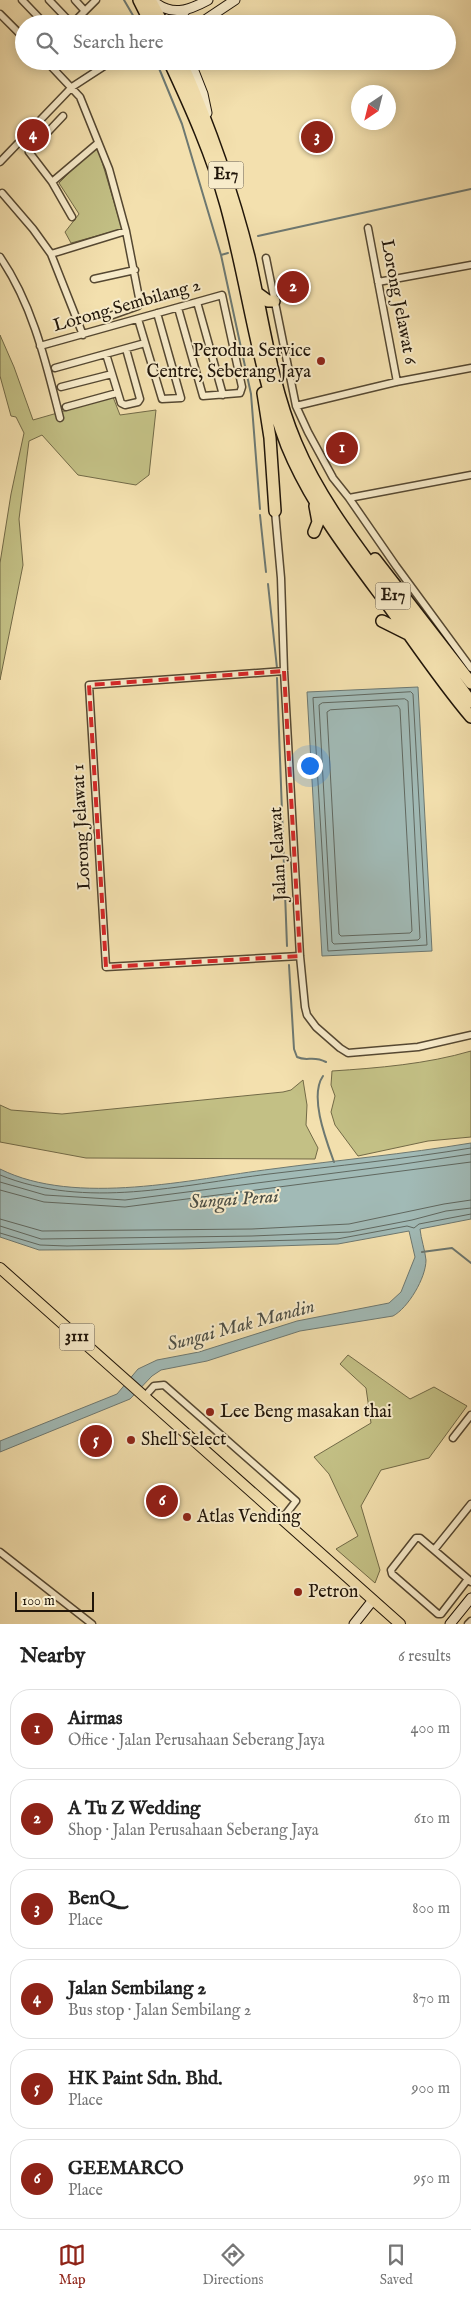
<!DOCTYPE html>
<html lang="en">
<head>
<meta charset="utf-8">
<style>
  :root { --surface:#fff; --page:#f2f2f2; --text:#222; --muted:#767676; --line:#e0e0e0; --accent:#8f2418 }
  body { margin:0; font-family:"IM FELL English",serif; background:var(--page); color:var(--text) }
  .compass { position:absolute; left:351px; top:85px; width:45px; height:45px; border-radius:50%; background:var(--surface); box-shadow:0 2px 12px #0003; rotate:215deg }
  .scale { position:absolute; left:15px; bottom:12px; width:79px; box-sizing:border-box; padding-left:5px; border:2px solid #201509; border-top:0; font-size:14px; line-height:18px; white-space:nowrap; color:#201509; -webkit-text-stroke:4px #f7ebca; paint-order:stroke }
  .you { position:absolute; left:309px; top:765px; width:18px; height:18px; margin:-12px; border:4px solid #fff; border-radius:50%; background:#1a73e8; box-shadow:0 0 0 8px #1a73e833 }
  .badge { display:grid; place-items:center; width:32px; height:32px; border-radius:50%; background:var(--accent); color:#fff; font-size:16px; font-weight:700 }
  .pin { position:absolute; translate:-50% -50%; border:2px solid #fff; box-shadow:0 1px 5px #0006 }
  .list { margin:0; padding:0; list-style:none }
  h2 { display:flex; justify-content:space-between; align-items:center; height:65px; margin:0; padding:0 20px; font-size:21px }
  h2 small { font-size:16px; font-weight:400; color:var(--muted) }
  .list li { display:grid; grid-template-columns:32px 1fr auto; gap:15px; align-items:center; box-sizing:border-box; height:80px; margin:0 10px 10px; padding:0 10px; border:1px solid var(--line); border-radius:20px }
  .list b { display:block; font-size:19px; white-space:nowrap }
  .list p { margin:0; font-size:16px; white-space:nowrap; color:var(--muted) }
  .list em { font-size:16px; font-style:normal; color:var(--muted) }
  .icon { flex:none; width:28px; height:28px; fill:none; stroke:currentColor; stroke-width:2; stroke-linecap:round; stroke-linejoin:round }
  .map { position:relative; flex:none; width:471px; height:1624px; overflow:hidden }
  .search { position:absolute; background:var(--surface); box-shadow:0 2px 12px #0003; left:15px; right:15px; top:15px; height:55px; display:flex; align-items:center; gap:12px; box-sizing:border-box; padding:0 18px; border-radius:28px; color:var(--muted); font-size:19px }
  .sheet { height:605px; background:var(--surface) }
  nav { display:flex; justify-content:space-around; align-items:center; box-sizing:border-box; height:70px; border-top:1px solid var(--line); background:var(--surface); font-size:14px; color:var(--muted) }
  nav a { display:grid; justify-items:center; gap:2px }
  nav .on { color:var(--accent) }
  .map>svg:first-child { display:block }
  .green { fill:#c3c085; stroke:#726a47 }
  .water { fill:#a1bab6; stroke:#6d7871 }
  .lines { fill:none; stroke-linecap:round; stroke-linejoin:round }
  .shore { stroke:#606860; stroke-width:1 }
  .stream { stroke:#6d7871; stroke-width:2 }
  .street-casing { stroke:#554832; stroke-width:9 }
  .secondary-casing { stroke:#201509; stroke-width:11 }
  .primary-casing { stroke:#201509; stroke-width:12 }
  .highway-casing { stroke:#201509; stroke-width:14 }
  .street { stroke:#f7ebca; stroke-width:6 }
  .secondary { stroke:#f7ebca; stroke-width:9 }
  .primary { stroke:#f3e0ae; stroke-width:10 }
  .highway { stroke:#f3e0ae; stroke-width:11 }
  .marked { fill:none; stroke:#d62828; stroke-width:4; stroke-dasharray:10 6; stroke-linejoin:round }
  .poi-dot { fill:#8f2418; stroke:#f7ebca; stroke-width:2 }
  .labels { text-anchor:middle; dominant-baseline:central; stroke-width:4; stroke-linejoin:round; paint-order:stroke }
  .shield { fill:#f7ebca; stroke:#605543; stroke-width:1 }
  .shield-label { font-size:16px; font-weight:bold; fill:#201509 }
  .street-label { font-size:18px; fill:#201509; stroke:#f7ebca }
  .poi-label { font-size:18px; fill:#201509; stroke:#f7ebca; text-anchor:start }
  .water-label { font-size:19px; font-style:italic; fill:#4d4f46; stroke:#f7ebca }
</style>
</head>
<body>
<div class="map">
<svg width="471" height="1624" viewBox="0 0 471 1624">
  <rect width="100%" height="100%" fill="#f3e0ae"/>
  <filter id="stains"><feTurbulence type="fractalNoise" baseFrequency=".004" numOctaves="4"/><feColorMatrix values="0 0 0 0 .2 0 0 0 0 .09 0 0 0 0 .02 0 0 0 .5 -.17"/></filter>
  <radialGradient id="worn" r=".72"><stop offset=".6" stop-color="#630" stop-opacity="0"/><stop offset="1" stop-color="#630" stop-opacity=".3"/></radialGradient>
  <path class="green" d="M 97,145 L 122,229 L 71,243 L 65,232 L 79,214 L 59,183 Z
    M 0,335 L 14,367 L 33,420 L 113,397 L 120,415 L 156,410 L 149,475 L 136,485 L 78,475 L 42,435 L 29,441 L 19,519 L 23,565 L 0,680 L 0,563 L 11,494 L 24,433 L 16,417 L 11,416 L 0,376 Z
    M 471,1051 L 471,1137 L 428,1141 L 358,1156 L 335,1125 L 331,1112 L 335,1096 L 331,1085 L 332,1071 C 378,1068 427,1064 471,1051 Z
    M 303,1080 L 307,1105 L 306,1125 L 318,1148 L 315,1159 L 86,1158 L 0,1142 L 0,1105 L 11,1110 L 62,1114 L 283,1092 L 291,1090 Z
    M 348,1355 L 410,1399 L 434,1387 L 467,1406 L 429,1458 L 381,1470 L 361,1506 L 380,1570 L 375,1583 L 336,1549 L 358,1536 L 329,1474 L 314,1457 L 371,1423 L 366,1388 L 340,1364 Z"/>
  <path class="water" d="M 418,687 L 432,951 L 322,956 L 307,692 Z
    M 471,1143 L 471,1219 L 420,1229 C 421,1239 425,1250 426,1260 C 426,1278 408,1308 393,1316 L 300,1331 L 207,1361 L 161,1370 L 152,1376 L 130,1399 L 0,1452 L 0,1441 L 117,1394 L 138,1369 L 157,1360 L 199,1352 L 297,1321 L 389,1303 L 401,1292 L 415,1257 L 409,1231 L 338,1244 L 184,1249 L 39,1250 L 0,1237 L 0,1169 C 76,1207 192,1179 272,1169 C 339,1160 405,1154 471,1143 Z"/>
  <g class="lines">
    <path class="shore" d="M 411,692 L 413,694 L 427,945 L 328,951 L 313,698 Z
      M 405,699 L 408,701 L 420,938 L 418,940 L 334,944 L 332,942 L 319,705 L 322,703 Z
      M 398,706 L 400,709 L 412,931 L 410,933 L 341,936 L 339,934 L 327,712 L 330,710 Z
      M 0,1175 C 86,1210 180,1185 269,1174 C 336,1166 404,1159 471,1148
      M 0,1182 L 45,1195 L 125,1200 L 397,1165 L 471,1154
      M 0,1190 L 44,1202 L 125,1207 L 471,1162
      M 0,1219 L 42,1231 L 252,1229 L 349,1224 L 444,1204 L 471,1200
      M 0,1226 L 41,1239 L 252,1236 L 350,1232 L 412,1220 L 446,1211 L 471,1208
      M 0,1233 L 40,1245 L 67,1246 L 337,1239 L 407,1226 L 414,1228 L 419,1224 L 471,1214"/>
    <path class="stream" d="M 124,0 L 138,24
      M 156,61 L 182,124 L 221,255 L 251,394 L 260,509
      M 258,236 L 471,189
      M 221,255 L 228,253
      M 260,515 L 266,572
      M 268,584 L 277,668
      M 277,678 L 287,946
      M 289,965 L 294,1049 L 297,1057 C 307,1062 313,1055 326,1062
      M 323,1076 C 309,1096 326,1140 334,1162
      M 422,1252 L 452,1248 L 471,1263"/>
    <g class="street-casing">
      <path id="street" d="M 22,0 L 45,24
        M 49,0 L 72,24
        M 75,0 L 85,11
        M 0,14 L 24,38
        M 72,24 L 96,0
        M 46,61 L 80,97 L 109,169 L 126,231 L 140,303 L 138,306 L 110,316
        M 63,116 L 29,152 L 52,182 L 72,217
        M 0,162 L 72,87 L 112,61
        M 52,182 L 98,143
        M 2,193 L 33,229 L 51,254 L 83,335
        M 368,228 L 397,382
        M 51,254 L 126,231
        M 0,257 C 33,305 46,363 60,418
        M 266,258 L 296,406 L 308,432 L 333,478 L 349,498 L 396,566 L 471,668
        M 94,279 L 135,270
        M 378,282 L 471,265
        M 197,302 L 223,395
        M 138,319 L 162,399 L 181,398 L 157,313
        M 40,346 L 222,295 L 242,387 L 240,393 L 203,396 L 178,308
        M 106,354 L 121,403 L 125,405 L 138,402 L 140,399 L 126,349
        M 55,368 L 145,343
        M 61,387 L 112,374
        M 296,406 L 396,382 L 471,368
        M 66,407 L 117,393
        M 349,498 L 471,475
        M 275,511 L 281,578 L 284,671 L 300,956 L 305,1007 L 307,1015 L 316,1027 L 340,1048 L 348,1053 L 418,1047 L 471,1035
        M 284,671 L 89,685 L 106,967 L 300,956
        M 145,1396 L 154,1386 L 164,1385 L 296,1501 L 282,1519
        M 453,1438 L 471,1415
        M 434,1550 L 471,1504
        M 0,1552 L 92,1624
        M 468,1579 L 441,1614 L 438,1614 L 392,1574 L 391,1570 L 416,1538 L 420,1538 L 468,1579 L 471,1582
        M 468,1624 L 471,1621"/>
    </g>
    <g class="secondary-casing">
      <path id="secondary" d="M 152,0 C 171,17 188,11 208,0
        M 179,24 L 179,18 L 185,11
        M 199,24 L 235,0
        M 190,61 L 203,94 L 207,113
        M 354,1624 L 373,1600
        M 450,1624 L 471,1598"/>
    </g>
    <g class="primary-casing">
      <path id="primary" d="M 0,1268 L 400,1624"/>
    </g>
    <g class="highway-casing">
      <path id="highway" d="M 139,0 L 151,24
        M 150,0 L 163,24
        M 169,61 C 191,108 212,155 226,205 C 248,285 257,368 287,446 C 311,505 352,557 390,608 C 416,644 442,683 471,717
        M 181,61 C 209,125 232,189 249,257 C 263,319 271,384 296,443 C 317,493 350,537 382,580 C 411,621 441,661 471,702
        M 257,293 L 268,301 L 274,301
        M 263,393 L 270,438 L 275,511
        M 314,532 L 318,522 L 315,506
        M 375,559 L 471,683
        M 382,621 L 408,634"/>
    </g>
    <use href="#street" class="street"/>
    <use href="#secondary" class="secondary"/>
    <use href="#primary" class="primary"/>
    <use href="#highway" class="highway"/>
  </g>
  <path class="marked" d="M 284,671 L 300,956 L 106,967 L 89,685 Z"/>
  <g class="poi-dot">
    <circle cx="321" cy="361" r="5"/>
    <circle cx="210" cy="1412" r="5"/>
    <circle cx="131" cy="1440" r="5"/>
    <circle cx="187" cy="1517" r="5"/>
    <circle cx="298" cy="1592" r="5"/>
  </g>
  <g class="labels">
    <g class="shield">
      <rect x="208.5" y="161.5" width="35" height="27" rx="4"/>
      <rect x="375.5" y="582.5" width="35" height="27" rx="4"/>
      <rect x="59.5" y="1323.5" width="35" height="27" rx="4"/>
    </g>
    <g class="shield-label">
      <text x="226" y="175">E17</text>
      <text x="393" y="596">E17</text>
      <text x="77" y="1337">3111</text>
    </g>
    <g class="street-label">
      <text transform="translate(398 302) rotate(79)">Lorong Jelawat 6</text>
      <text transform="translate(127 306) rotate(-16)">Lorong Sembilang 2</text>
      <text transform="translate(82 827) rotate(-93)">Lorong Jelawat 1</text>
      <text transform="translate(279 854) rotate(-93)">Jalan Jelawat</text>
    </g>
    <g class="poi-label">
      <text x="311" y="351" text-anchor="end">Perodua Service<tspan x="311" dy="21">Centre, Seberang Jaya</tspan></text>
      <text x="220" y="1412">Lee Beng masakan thai</text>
      <text x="141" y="1440">Shell Select</text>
      <text x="197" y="1517">Atlas Vending</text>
      <text x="308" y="1592">Petron</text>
    </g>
    <g class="water-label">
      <text transform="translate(234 1200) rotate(-4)">Sungai Perai</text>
      <text transform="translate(241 1326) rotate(-15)">Sungai Mak Mandin</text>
    </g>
  </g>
  <rect width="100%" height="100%" filter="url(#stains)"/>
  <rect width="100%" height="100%" fill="url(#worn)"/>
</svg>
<svg class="compass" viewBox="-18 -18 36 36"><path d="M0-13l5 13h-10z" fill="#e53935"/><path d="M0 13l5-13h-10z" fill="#767676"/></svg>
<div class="scale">100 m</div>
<div class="you"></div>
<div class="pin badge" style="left:342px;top:448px">1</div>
<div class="pin badge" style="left:293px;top:287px">2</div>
<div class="pin badge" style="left:317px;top:137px">3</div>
<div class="pin badge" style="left:33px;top:135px">4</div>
<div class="pin badge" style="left:96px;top:1441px">5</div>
<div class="pin badge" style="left:162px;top:1501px">6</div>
<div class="search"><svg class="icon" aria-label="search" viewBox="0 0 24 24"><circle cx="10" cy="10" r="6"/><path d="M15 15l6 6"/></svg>Search here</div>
</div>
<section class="sheet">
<h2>Nearby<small>6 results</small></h2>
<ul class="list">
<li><span class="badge">1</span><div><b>Airmas</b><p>Office · Jalan Perusahaan Seberang Jaya</p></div><em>400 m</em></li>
<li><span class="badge">2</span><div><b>A Tu Z Wedding</b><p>Shop · Jalan Perusahaan Seberang Jaya</p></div><em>610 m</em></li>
<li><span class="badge">3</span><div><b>BenQ</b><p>Place</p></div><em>800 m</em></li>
<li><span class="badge">4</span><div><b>Jalan Sembilang 2</b><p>Bus stop · Jalan Sembilang 2</p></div><em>870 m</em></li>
<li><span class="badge">5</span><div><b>HK Paint Sdn. Bhd.</b><p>Place</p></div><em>900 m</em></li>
<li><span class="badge">6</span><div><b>GEEMARCO</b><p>Place</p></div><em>950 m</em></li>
</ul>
</section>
<nav>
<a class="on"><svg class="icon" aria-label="map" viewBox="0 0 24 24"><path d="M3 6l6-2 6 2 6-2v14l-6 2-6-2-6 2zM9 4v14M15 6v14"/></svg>Map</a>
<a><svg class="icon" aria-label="directions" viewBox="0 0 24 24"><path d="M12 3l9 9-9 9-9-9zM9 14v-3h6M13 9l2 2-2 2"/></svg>Directions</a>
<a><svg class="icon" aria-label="saved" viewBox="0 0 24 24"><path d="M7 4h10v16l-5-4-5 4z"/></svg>Saved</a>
</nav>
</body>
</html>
